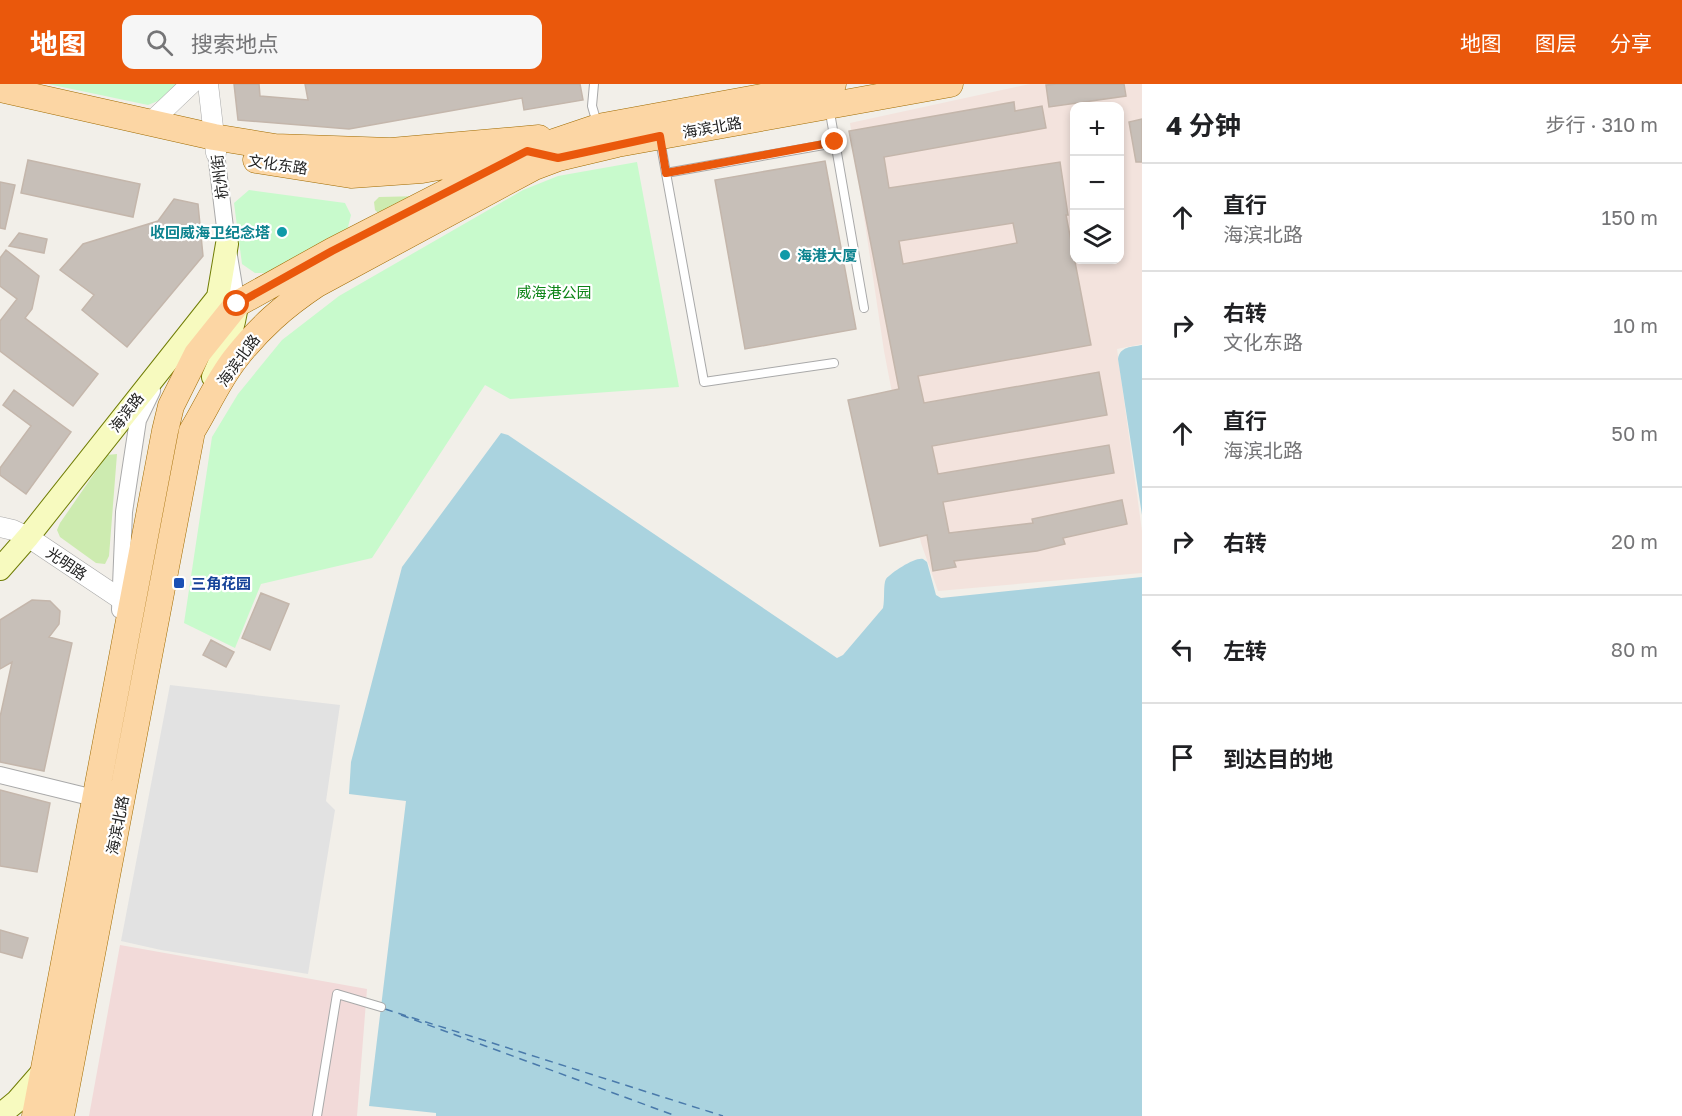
<!DOCTYPE html>
<html lang="zh">
<head>
<meta charset="utf-8">
<style>
  :root { --surface:#fff; --page:#f6f6f6; --text:#202124; --muted:#757577; --line:#e0e0e0; --accent:#ea580c }
  body { margin:0; font-family:"Golos Text","Noto Sans SC",sans-serif; background:var(--page); color:var(--text) }
  .controls { position:absolute; right:18px; top:18px; display:grid; overflow:hidden; border-radius:12px; box-shadow:0 3px 9px #0003 }
  .controls button { width:54px; height:54px; display:grid; place-items:center; padding:0; border:0; border-bottom:2px solid var(--line); background:var(--surface); color:var(--text); font:30px sans-serif }
  .stop { position:absolute; width:18px; height:18px; margin:-14px; border:4px solid #ea580c; border-radius:50%; background:#fff }
  .stop.end { background:#ea580c; border-color:#fff; box-shadow:0 2px 6px #0008 }
  .list { margin:0; padding:0; list-style:none }
  h2 { display:flex; justify-content:space-between; align-items:center; height:78px; margin:0; padding:0 24px; font-size:26px }
  h2 small { font-size:20px; font-weight:400; color:var(--muted) }
  .list li { display:grid; grid-template-columns:39px 1fr auto; gap:18px; align-items:center; box-sizing:border-box; height:108px; padding:0 24px; border-top:2px solid var(--line) }
  .list b { display:block; font-size:22px; white-space:nowrap }
  .list p { margin:0; font-size:20px; white-space:nowrap; color:var(--muted) }
  .list em { font-size:20px; font-style:normal; color:var(--muted) }
  .icon { flex:none; width:33px; height:33px; fill:none; stroke:currentColor; stroke-width:2; stroke-linecap:round; stroke-linejoin:round }
  .map { position:relative; flex:none; width:1142px; height:1032px; overflow:hidden }
  header { display:flex; align-items:center; gap:36px; box-sizing:border-box; height:84px; padding:0 30px; background:var(--accent); color:#fff }
  header strong { font-size:28px }
  nav { display:flex; gap:33px; margin-inline-start:auto; font-size:21px }
  .search { width:420px; height:54px; background:var(--page); display:flex; align-items:center; gap:15px; box-sizing:border-box; padding:0 21px; border-radius:12px; color:var(--muted); font-size:22px }
  main { display:flex }
  aside { flex:1; background:var(--surface) }
  .map>svg:first-child { display:block }
  .commercial { fill:#f2dad9 }
  .military { fill:#f3e3dd; fill-rule:evenodd }
  .grass { fill:#cdebb0 }
  .park { fill:#c8facc }
  .parking { fill:#e2e2e2 }
  .water { fill:#aad3df }
  .lines { fill:none; stroke-linecap:round; stroke-linejoin:round }
  .ferry { stroke:#4a7aab; stroke-width:1.5; stroke-dasharray:8 6; stroke-linecap:butt }
  .building { fill:#c7bfb8; stroke:#c4b6ab; stroke-width:1.5; fill-rule:evenodd }
  .service-casing { stroke:#a9a9a9; stroke-width:10 }
  .minor-casing { stroke:#a9a9a9; stroke-width:18 }
  .tertiary-casing { stroke:#a9a9a9; stroke-width:21 }
  .secondary-casing { stroke:#707d05; stroke-width:24 }
  .primary-casing { stroke:#a06b00; stroke-width:27 }
  .service { stroke:#fff; stroke-width:8 }
  .minor { stroke:#fff; stroke-width:16 }
  .tertiary { stroke:#fff; stroke-width:20 }
  .secondary { stroke:#f7fabf; stroke-width:22 }
  .primary { stroke:#fcd6a4; stroke-width:26 }
  .route { stroke:#ea580c; stroke-width:8 }
  .culture-dot { fill:#0f9aa8; stroke:#fff; stroke-width:2 }
  .transit-dot { fill:#1a4fb4; stroke:#fff; stroke-width:2 }
  .labels { text-anchor:middle; dominant-baseline:central; stroke-width:4.5; stroke-linejoin:round; paint-order:stroke }
  .street-label { font-size:15px; fill:#222; stroke:#fff }
  .culture-label { font-size:15px; font-weight:bold; fill:#0d838f; stroke:#fff; text-anchor:end }
  .park-label { font-size:15px; fill:#0c8416; stroke:#fff }
  .transit-label { font-size:15px; font-weight:bold; fill:#164399; stroke:#fff; text-anchor:start }
</style>
</head>
<body>
<header>
<strong>地图</strong>
<div class="search"><svg class="icon" aria-label="search" viewBox="0 0 24 24"><circle cx="10" cy="10" r="6"/><path d="M15 15l6 6"/></svg>搜索地点</div>
<nav><a>地图</a><a>图层</a><a>分享</a></nav>
</header>
<main>
<div class="map">
<svg width="1142" height="1032" viewBox="0 0 1142 1032">
  <rect width="100%" height="100%" fill="#f2efe9"/>
  <path class="commercial" d="M 120,861 L 367,905 L 357,1032 L 89,1032 Z"/>
  <path class="military" d="M 1030,0 L 1142,0 L 1142,260 L 1117,265 L 1142,447 L 1142,489 L 938,507 L 921,459 L 884,267 L 850,39 ZM 1074,22 L 1120,22 L 1120,176 L 1074,176 Z"/>
  <path class="grass" d="M 422,112 L 379,130 L 375,126 L 374,118 L 379,113 Z
    M 117,370 L 109,472 L 105,480 L 96,479 L 60,453 L 57,446 L 60,439 L 107,371 Z"/>
  <path class="park" d="M 48,0 L 181,0 L 175,10 L 148,21 Z
    M 637,78 L 679,303 L 510,315 L 485,301 L 372,474 L 261,500 L 235,564 L 184,539 L 212,353 L 238,310 L 282,256 L 339,212 L 523,106 L 558,92 Z
    M 249,106 L 345,119 L 351,131 L 347,147 L 269,189 L 255,189 L 242,180 L 234,119 Z"/>
  <path class="parking" d="M 170,601 L 340,621 L 326,717 L 335,726 L 308,890 L 161,866 L 121,857 Z"/>
  <path class="water" d="M 1142,261 L 1142,431 L 1118,275 C 1120,262 1132,263 1142,261 Z
    M 501,349 L 508,351 L 837,574 L 843,571 L 883,524 C 885,515 883,500 886,495 C 892,488 915,473 923,475 L 927,478 L 936,511 L 941,514 L 1142,493 L 1142,1032 L 436,1032 L 436,1029 L 369,1022 L 406,717 L 349,710 L 351,678 L 402,483 Z"/>
  <g class="lines">
    <path class="ferry" d="M 385,925 L 723,1032
      M 401,931 L 676,1032"/>
  </g>
  <path class="building" d="M 234,0 L 259,0 L 260,12 L 308,16 L 305,0 L 580,0 L 583,16 L 524,26 L 522,14 L 349,45 L 238,36 Z
    M 1057,0 L 1124,0 L 1126,12 L 1049,23 L 1046,1 Z
    M 1014,18 L 1015,27 L 1042,22 L 1046,44 L 884,73 L 889,104 L 1060,78 L 1068,131 L 1066,131 L 1091,261 L 918,292 L 924,319 L 1099,288 L 1107,331 L 932,362 L 938,390 L 1109,361 L 1114,389 L 943,418 L 949,449 L 1033,439 L 1032,435 L 1122,416 L 1127,440 L 1063,454 L 1065,460 L 1037,467 L 954,477 L 956,483 L 933,487 L 927,451 L 880,462 L 848,316 L 899,305 L 849,47 ZM 1013,139 L 1017,159 L 903,180 L 899,157 Z
    M 1142,35 L 1142,78 L 1136,78 L 1129,38 Z
    M 28,76 L 140,100 L 133,133 L 21,109 Z
    M 825,77 L 856,245 L 745,265 L 715,96 Z
    M 0,98 L 15,101 L 5,145 L 0,144 Z
    M 174,115 L 198,120 L 203,172 L 127,263 L 82,226 L 94,211 L 60,186 L 83,160 L 158,137 Z
    M 19,149 L 47,155 L 44,169 L 9,162 Z
    M 6,166 L 39,192 L 32,225 L 25,234 L 98,290 L 73,322 L 0,267 L 0,237 L 17,215 L 0,202 L 0,174 Z
    M 14,306 L 71,348 L 26,410 L 0,391 L 0,384 L 31,342 L 3,321 Z
    M 261,509 L 289,520 L 270,566 L 242,554 Z
    M 32,516 L 50,517 L 60,527 L 59,540 L 49,553 L 72,559 L 44,687 L 0,678 L 0,633 L 12,578 L 0,585 L 0,536 Z
    M 211,556 L 234,568 L 226,583 L 203,571 Z
    M 0,706 L 50,719 L 37,788 L 0,782 Z
    M 0,846 L 28,854 L 22,874 L 0,868 Z"/>
  <g class="lines">
    <g class="service-casing">
      <path id="service" d="M 594,0 L 592,22 L 597,39
        M 829,23 L 864,224
        M 660,56 L 704,298 L 834,279
        M 666,89 L 835,59
        M 317,1032 L 337,910 L 381,923"/>
    </g>
    <g class="minor-casing">
      <path id="minor" d="M 216,69 L 227,160 L 237,220
        M 120,526 L 124,428 L 138,336 L 152,307
        M 0,691 L 94,714"/>
    </g>
    <g class="tertiary-casing">
      <path id="tertiary" d="M 208,0 L 216,69
        M 150,39 L 191,0
        M 0,443 L 13,446 L 28,453 L 131,522"/>
    </g>
    <g class="secondary-casing">
      <path id="secondary" d="M 213,293 C 224,268 234,247 237,220
        M 0,485 L 28,453 L 218,213 L 227,160
        M 0,1031 L 17,1017 L 44,986"/>
    </g>
    <g class="primary-casing">
      <path id="primary" d="M 0,5 L 214,53 L 275,63 L 391,67 L 539,54
        M 256,76 L 351,91 L 422,86 L 493,73
        M 35,1032 L 165,347 L 171,322 L 197,270 L 237,220 L 332,167 L 527,67 L 598,43 L 833,0
        M 61,1032 L 192,347 C 206,324 218,297 235,275 C 259,244 284,222 317,200 L 534,83 L 558,74 L 617,60 L 950,0"/>
    </g>
    <use href="#service" class="service"/>
    <use href="#minor" class="minor"/>
    <use href="#tertiary" class="tertiary"/>
    <use href="#secondary" class="secondary"/>
    <use href="#primary" class="primary"/>
  </g>
  <g class="lines">
    <path class="route" d="M 237,220 L 332,167 L 527,67 L 558,74 L 660,52 L 666,89 L 835,58"/>
  </g>
  <g class="culture-dot">
    <circle cx="282" cy="148" r="6"/>
    <circle cx="785" cy="171" r="6"/>
  </g>
  <rect class="transit-dot" x="173" y="493" width="12" height="12" rx="3"/>
  <g class="labels">
    <g class="street-label">
      <text transform="translate(712 43) rotate(-10)">海滨北路</text>
      <text transform="translate(278 80) rotate(8)">文化东路</text>
      <text transform="translate(219 93) rotate(-97)">杭州街</text>
      <text transform="translate(238 276) rotate(-54)">海滨北路</text>
      <text transform="translate(126 328) rotate(-52)">海滨路</text>
      <text transform="translate(67 479) rotate(34)">光明路</text>
      <text transform="translate(117 741) rotate(-79)">海滨北路</text>
    </g>
    <g class="culture-label">
      <text x="270" y="148">收回威海卫纪念塔</text>
      <text x="797" y="171" text-anchor="start">海港大厦</text>
    </g>
    <g class="park-label">
      <text x="554" y="208">威海港公园</text>
    </g>
    <g class="transit-label">
      <text x="191" y="499">三角花园</text>
    </g>
  </g>
</svg>
<div class="controls">
<button>+</button>
<button>−</button>
<button><svg class="icon" aria-label="layers" viewBox="0 0 24 24"><path d="M12 4l9 5-9 5-9-5zM3 14l9 5 9-5"/></svg></button>
</div>
<div class="stop" style="left:237px;top:220px"></div>
<div class="stop end" style="left:835px;top:58px"></div>
</div>
<aside>
<h2>4 分钟<small>步行 · 310 m</small></h2>
<ul class="list">
<li><svg class="icon" aria-label="ahead" viewBox="0 0 24 24"><path d="M12 20V5M6 11l6-6 6 6"/></svg><div><b>直行</b><p>海滨北路</p></div><em>150 m</em></li>
<li><svg class="icon" aria-label="right" viewBox="0 0 24 24"><path d="M7 20v-9h11M14 6l5 5-5 5"/></svg><div><b>右转</b><p>文化东路</p></div><em>10 m</em></li>
<li><svg class="icon" aria-label="ahead" viewBox="0 0 24 24"><path d="M12 20V5M6 11l6-6 6 6"/></svg><div><b>直行</b><p>海滨北路</p></div><em>50 m</em></li>
<li><svg class="icon" aria-label="right" viewBox="0 0 24 24"><path d="M7 20v-9h11M14 6l5 5-5 5"/></svg><div><b>右转</b></div><em>20 m</em></li>
<li><svg class="icon" aria-label="left" viewBox="0 0 24 24"><path d="M17 20v-9H6M10 6l-5 5 5 5"/></svg><div><b>左转</b></div><em>80 m</em></li>
<li><svg class="icon" aria-label="arrive" viewBox="0 0 24 24"><path d="M6 21V4h12l-3 4 3 4H6"/></svg><div><b>到达目的地</b></div></li>
</ul>
</aside>
</main>
</body>
</html>
